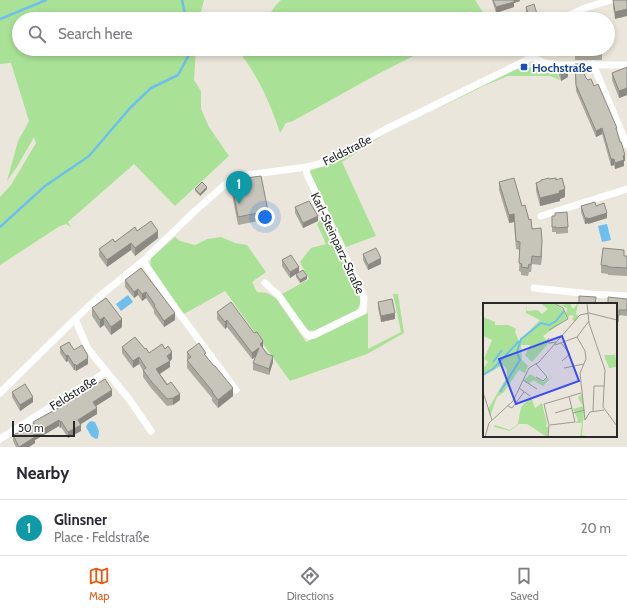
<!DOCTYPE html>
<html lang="en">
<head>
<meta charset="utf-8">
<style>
  :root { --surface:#fff; --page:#f7f7f7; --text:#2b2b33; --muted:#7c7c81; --line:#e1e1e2; --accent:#ea580c }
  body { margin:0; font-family:Cabin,sans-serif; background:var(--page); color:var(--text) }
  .scale { position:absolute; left:12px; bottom:10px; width:63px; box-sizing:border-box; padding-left:4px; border:2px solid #292929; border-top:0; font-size:11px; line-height:14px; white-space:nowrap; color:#292929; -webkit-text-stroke:3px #fff; paint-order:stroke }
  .you { position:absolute; left:265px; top:217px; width:14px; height:14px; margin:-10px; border:3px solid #fff; border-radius:50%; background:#1a73e8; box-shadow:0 0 0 6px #1a73e833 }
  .badge { display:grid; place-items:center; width:26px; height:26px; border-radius:50%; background:var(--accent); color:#fff; font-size:13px; font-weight:700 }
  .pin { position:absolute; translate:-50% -33px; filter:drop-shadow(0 1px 2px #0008) }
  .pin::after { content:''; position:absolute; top:21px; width:14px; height:12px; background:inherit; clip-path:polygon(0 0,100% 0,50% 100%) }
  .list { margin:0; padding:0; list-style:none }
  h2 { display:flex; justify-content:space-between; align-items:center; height:52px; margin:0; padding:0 16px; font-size:17px }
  h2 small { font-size:13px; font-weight:400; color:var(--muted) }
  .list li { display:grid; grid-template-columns:26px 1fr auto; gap:12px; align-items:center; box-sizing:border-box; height:56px; padding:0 16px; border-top:1px solid var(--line) }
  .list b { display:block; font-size:15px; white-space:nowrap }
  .list p { margin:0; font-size:13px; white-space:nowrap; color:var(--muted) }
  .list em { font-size:13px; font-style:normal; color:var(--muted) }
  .icon { flex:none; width:22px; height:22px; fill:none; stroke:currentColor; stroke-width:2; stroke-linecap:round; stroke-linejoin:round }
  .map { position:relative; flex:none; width:627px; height:447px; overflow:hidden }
  .search { position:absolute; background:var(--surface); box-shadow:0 2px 6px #0003; left:12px; right:12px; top:12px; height:44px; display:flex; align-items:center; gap:10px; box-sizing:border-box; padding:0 14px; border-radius:22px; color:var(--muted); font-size:15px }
  .sheet { height:108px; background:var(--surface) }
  nav { display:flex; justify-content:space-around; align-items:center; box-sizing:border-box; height:56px; border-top:1px solid var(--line); background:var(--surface); font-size:11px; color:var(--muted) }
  nav a { display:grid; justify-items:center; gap:2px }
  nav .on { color:var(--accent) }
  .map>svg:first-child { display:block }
  .green { fill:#a9e297 }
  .water { fill:#6dbfee }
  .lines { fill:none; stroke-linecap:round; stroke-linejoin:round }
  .stream { stroke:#6dbfee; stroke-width:2.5 }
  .minor { stroke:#fff; stroke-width:7 }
  .wall { fill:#aba99f }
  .shaded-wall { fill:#8b8982 }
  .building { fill:#c7c4b9; stroke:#8b8982 }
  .transit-dot { fill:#1a4fb4; stroke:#fff; stroke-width:1.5 }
  .labels { text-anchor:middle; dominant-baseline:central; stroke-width:3.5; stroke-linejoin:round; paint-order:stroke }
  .transit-label { font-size:12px; font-weight:bold; fill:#164399; stroke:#fff; text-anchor:start }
  .street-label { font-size:12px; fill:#292929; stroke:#fff }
  .inset-river { fill:none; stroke:#6dbfee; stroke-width:2 }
  .inset-road { fill:none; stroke:#9d9a94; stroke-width:1 }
  .view { fill:#3a4af9; fill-opacity:0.15; stroke:#3a4af9; stroke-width:2 }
  .inset-edge { fill:none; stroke:#292929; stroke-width:2 }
</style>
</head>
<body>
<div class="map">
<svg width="627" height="447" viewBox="0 0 627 447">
  <rect width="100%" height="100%" fill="#ebe6db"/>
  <path class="green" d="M 0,0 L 204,0 L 199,19 L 19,19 L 19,49 L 196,49 L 194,80 L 201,91 L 201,109 L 209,127 L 229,156 L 175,206 L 134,164 L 68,222 L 71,227 L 66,224 L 60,226 L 0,265 L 0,197 L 11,185 L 36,143 L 34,137 L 17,167 L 7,181 L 18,141 L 29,121 L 11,63 L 0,64 Z
    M 281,0 L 475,0 L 486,17 L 484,19 L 266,19 L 276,5 Z
    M 237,49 L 427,49 L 376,75 L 293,121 L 286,123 L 280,133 C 270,102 257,74 237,49 Z
    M 546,66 L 555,68 L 560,80 L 550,76 L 508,76 L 486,85 L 437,109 L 504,74 L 516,69 Z
    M 385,134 L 342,162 L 376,236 L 346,247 L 309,171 L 343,158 Z
    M 322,218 L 359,293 L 361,302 L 357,310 L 314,331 L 306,330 L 282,294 L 309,279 L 300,262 L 311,248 L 326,244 L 317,224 Z
    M 175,237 L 180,241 L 195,245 L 207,239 L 221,237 L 235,243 L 247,245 L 266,272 L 252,282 L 257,292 L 267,293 L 276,298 L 306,342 L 368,313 L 368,349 L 401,332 L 393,294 L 398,294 L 404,333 L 367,354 L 290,381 L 225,291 L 184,314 L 150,267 L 151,258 Z"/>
  <path class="water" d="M 607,224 L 611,240 L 602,242 L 598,226 Z
    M 128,295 L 133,302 L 121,311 L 116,304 Z
    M 91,421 L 95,422 L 99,431 L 98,438 L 96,439 L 91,436 L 86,427 L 88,423 Z"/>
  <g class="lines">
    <path class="stream" d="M 182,0 L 186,19
      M 0,19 L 46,0
      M 0,227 L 45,186 L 89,156 L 130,108 L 151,88 L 178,75 L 192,49"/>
    <path class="minor" d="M 561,19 L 585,8 L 611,0
      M 531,57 L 545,63 L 558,65 L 627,65
      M 593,64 L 627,145
      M 541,216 L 627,189
      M 143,261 L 176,309 L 236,390
      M 265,283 L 279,296 L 304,331 L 309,336 L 314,335 L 363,311 L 364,297 L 307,174 L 306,167
      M 534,288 L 590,294 L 627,296
      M 75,319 L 88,349 L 129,399 L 151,431
      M 0,393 L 75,319 L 100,296 L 143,261 L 195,211 L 229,181 L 246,175 L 306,167 L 323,163 L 344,153 L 384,130 L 521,63 L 531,57 L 539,49
      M 0,439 L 106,372"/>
  </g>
  <path class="wall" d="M 492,0 L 520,0 L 520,1 L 514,3 L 514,7 L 496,13 Z
    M 613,0 L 627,0 L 615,19 L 613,7 Z
    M 526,7 L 537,19 L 528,19 L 526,13 Z
    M 575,49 L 602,49 L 602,60 L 575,60 Z
    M 575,64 L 586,78 L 617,132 L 625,161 L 624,161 L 624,166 L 615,169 L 614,165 L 611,166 L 602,134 L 596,137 L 576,91 Z
    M 627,67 L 627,95 L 619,98 L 612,80 L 612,73 Z
    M 558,68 L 568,77 L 561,81 L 558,73 Z
    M 231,180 L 268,211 L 268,219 L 238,225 L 231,189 Z
    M 541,180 L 556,180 L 565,197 L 560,199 L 560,201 L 540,206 L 536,191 L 536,183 L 541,182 Z
    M 499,182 L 522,206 L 529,220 L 532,229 L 542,249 L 541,265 L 532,264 L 531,272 L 529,272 L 528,276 L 521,275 L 521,272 L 519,271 L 520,250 L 516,249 L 514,222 L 509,223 L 499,190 Z
    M 195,189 L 207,189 L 200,196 L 195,191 Z
    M 581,206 L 596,206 L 607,218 L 588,224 L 588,223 L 585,224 L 581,212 Z
    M 295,207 L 318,221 L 303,228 L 295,213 Z
    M 552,216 L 568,227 L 568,233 L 556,234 L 556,232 L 552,232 Z
    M 137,231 L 158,238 L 135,256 L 131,250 L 107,267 L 99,256 L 99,249 Z
    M 363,254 L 381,264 L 368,270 L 363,260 Z
    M 624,256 L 627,256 L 627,276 L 608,275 L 608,274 L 601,273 L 601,265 Z
    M 282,260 L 299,272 L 290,278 L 282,266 Z
    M 141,268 L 175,320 L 164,327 L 154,313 L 154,310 L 146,298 L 142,301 L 138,295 L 134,298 L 125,287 L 125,280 Z
    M 296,274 L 307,279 L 300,283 L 296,277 Z
    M 627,299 L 627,316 L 619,315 L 619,322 L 616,322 L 616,304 Z
    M 378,302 L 395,319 L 381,322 L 378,308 Z
    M 92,308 L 122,327 L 111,335 L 104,325 L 100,328 L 92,316 Z
    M 217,312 L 263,348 L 273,362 L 269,375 L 253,370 L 253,363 L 256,357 L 252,359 L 227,327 L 225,329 L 217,319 Z
    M 60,347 L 74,350 L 88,356 L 88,364 L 76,371 L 75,370 L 74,370 L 68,361 L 66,362 L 60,353 Z
    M 122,347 L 145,349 L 149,353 L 172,359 L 170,361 L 170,367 L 160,374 L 180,400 L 173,405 L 167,406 L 151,388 L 143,377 L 143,370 L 139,364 L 133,368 L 122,353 Z
    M 187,352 L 206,356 L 233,396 L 218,408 L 212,401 L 212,398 L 187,368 Z
    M 12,392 L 33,402 L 20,411 L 12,397 Z
    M 112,396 L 95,406 L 97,414 L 80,424 L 81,431 L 68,438 L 61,427 L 60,428 L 59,426 L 35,440 L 35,443 L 29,447 L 16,447 L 13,441 L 13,435 L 33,425 L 33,422 Z"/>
  <path class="shaded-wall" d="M 513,0 L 520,0 L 520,1 L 514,3 L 514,7 L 496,13 L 496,7 Z
    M 627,9 L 627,16 L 615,19 L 615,12 Z
    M 537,14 L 537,19 L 529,19 L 529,17 Z
    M 568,72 L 568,77 L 561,81 L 561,75 Z
    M 627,88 L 627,95 L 619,98 L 619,91 Z
    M 602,128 L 602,134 L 596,137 L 596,131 Z
    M 625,155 L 625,161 L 624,161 L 624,166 L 615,169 L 615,163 L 623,156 Z
    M 611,159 L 614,159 L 614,165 L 611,166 Z
    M 207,187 L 207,189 L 200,196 L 200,194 Z
    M 565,189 L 565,197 L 560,199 L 560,201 L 540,206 L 540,198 L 559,191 Z
    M 607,213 L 607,218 L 588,224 L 588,219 Z
    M 514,214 L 514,222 L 509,223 L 509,215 Z
    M 318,216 L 318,221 L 303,228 L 303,223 Z
    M 585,218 L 588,218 L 588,223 L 585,224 Z
    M 158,231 L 158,238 L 135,256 L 135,248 Z
    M 542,241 L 542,249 L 541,265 L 541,257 Z
    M 131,243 L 131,250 L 107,267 L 107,260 Z
    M 381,258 L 381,264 L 368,270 L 368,265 Z
    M 299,267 L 299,272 L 290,278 L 290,272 Z
    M 307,276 L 307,279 L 300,283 L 300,280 Z
    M 138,289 L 138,295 L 134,298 L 134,292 Z
    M 146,292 L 146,298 L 142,301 L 142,294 Z
    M 175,313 L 175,320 L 164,327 L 164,321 Z
    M 395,313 L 395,319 L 381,322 L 381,316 Z
    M 104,317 L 104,325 L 100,328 L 100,320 Z
    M 122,319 L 122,327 L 111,335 L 111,327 Z
    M 227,320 L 227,327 L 225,329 L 225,322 Z
    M 263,341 L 263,348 L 260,351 L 260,344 Z
    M 259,348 L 259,354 L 252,359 L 252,353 Z
    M 172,352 L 172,359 L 170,361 L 170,367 L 156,376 L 156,369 L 167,356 Z
    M 68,355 L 68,361 L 66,362 L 66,356 Z
    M 88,356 L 88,364 L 76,371 L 76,366 Z
    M 273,356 L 273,362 L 269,375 L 269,369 Z
    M 139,357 L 139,364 L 133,368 L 133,361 Z
    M 75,364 L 75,370 L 74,370 L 74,365 Z
    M 233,388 L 233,396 L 218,408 L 218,400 Z
    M 112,390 L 112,396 L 93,408 L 93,402 Z
    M 180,394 L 180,400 L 173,405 L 173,398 Z
    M 33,397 L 33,402 L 20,411 L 20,405 Z
    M 97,408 L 97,414 L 78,426 L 78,420 Z
    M 59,420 L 59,426 L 35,440 L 35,443 L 29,447 L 19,447 L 33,435 Z
    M 61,421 L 61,427 L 60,428 L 60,422 Z
    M 81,425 L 81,431 L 68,438 L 68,432 Z"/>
  <path class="building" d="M 493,0 L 514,0 L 514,2 L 496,7 Z
    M 613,0 L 627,0 L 627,9 L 615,12 Z
    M 534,4 L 537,14 L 529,17 L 526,7 Z
    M 575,49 L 602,49 L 602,52 L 575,52 Z
    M 575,64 L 580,64 L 586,78 L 588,80 L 591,79 L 594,86 L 598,84 L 617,128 L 616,128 L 620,142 L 621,142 L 625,155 L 623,156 L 624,160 L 615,163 L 614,159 L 611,159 L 602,128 L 596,131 L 576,85 Z
    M 565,65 L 568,72 L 561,75 L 558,68 Z
    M 627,67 L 627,88 L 619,91 L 612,73 Z
    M 261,176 L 268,211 L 238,217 L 231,180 Z
    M 514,178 L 522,206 L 525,205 L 529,220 L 531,219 L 532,229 L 541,228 L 542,241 L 541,257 L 532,256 L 531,265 L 529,264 L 528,268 L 521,267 L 522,264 L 519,263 L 520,242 L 516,241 L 514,214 L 509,215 L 499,182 Z
    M 549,178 L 549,179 L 556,178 L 556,180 L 562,178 L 565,189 L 559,191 L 560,193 L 540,198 L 536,183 L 541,181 L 541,180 Z
    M 202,182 L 207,187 L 200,194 L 195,189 Z
    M 309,201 L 318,216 L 303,223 L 295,207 Z
    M 595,202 L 596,206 L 604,203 L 607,213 L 588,219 L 588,218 L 585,218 L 581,206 Z
    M 567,212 L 568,227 L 556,228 L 556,227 L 552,227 L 552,216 L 555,216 L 555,213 Z
    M 151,221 L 158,231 L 135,248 L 131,243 L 107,260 L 99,249 L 113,239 L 115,242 L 135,227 L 137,231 Z
    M 376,248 L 381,258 L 368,265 L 363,254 Z
    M 603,248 L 624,250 L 624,256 L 627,256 L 627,268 L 608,267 L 608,266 L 601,265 Z
    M 291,255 L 299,267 L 290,272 L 282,260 Z
    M 141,268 L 175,313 L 164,321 L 154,306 L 155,305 L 146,292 L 142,294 L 138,289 L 134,292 L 125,280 Z
    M 303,270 L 307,276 L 300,280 L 296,274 Z
    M 579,296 L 596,297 L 595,304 L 579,304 Z
    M 608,297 L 627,299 L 627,310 L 619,310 L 619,316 L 616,316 L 616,304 L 608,304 Z
    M 106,298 L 122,319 L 111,327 L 104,317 L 100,320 L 92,308 Z
    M 392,299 L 395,313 L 381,316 L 378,302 Z
    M 231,302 L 254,333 L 257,332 L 263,341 L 260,344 L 267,354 L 273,356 L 269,369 L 253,363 L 259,348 L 252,353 L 227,320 L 225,322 L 217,312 Z
    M 135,337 L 145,349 L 146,348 L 149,353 L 162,344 L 165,349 L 168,346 L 172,352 L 167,356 L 170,361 L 156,369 L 167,385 L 171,382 L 180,394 L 173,398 L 167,399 L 151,381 L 143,370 L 146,368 L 139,357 L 133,361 L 122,347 Z
    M 69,342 L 74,350 L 82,345 L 88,356 L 87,357 L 88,358 L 76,366 L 75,364 L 74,365 L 68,355 L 66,356 L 60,347 Z
    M 199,343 L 206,353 L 204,354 L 214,366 L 215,366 L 233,388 L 218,400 L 212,392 L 213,392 L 187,360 L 191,357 L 187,352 Z
    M 105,379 L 112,390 L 93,402 L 97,408 L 78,420 L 81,425 L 68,432 L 61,421 L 60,422 L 59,420 L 33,435 L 35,437 L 19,447 L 13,435 L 35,425 L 33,422 L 73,400 Z
    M 25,384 L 33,397 L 20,405 L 12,392 Z"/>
  <rect class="transit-dot" x="520" y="63" width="8" height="8" rx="2"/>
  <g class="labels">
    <g class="transit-label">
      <text x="532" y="67">Hochstraße</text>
    </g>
    <g class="street-label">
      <text transform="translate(347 150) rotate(-27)">Feldstraße</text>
      <text transform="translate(338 243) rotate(65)">Karl-Steinparz-Straße</text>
      <text transform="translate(73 393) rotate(-32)">Feldstraße</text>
    </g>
  </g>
  <g transform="translate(483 303)">
    <rect width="134" height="134" fill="#ebe6db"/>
    <path d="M 44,0 L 44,8 L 54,7 L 59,11 L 65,6 L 57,0 L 69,0 L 81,7 L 84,16 L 60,33 L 66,40 L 72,39 L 72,40 L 71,42 L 71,40 L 65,41 L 49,59 L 42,52 L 47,42 L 38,42 L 39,57 L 45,63 L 42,70 L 36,67 L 21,89 L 14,94 L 7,114 L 5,106 L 24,74 L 24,67 L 20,62 L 0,73 L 0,66 L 5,59 L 1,56 L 9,37 L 0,33 L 0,14 L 12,19 L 12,22 L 25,22 L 36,27 L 33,26 L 32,29 L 36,38 L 57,17 L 43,10 ZM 71,0 L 79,2 L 87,0 L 90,6 L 95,0 L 93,11 L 96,13 L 92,18 L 89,17 L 91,13 L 87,12 L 85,15 L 83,12 L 84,5 ZM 132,50 L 134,64 L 126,65 L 121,52 L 132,52 ZM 47,71 L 60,79 L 65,74 L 66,77 L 69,75 L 67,71 L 69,74 L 60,83 L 50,77 L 46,81 L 41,77 ZM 99,90 L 101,109 L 99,132 L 107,134 L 97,134 L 99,120 L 92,120 L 95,117 L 90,106 L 100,103 L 95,95 ZM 48,94 L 52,105 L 59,100 L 64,120 L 63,123 L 66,125 L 64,134 L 44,121 L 36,121 L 27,128 L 11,124 L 12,122 L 27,127 L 35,121 L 38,104 Z" fill="#a9e297"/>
    <path class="inset-river" d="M 10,59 L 19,47M 0,72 L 11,65 L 36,38M 17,89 L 37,57 L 34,49 L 38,36 L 58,20 L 66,22 L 73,18 L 81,8"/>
    <path class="inset-road" d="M 70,0 L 80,5 L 85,16M 104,0 L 106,20 L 122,67 L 120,104 L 134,123M 66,27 L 85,16M 94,34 L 102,48 L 103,56 L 97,70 L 102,117M 66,35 L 64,38 L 67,40 L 73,39M 78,40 L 87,51 L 79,58M 72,42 L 94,34 L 106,18M 53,61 L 64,74 L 60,78 L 53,74M 81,65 L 101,61M 40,77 L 54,86M 36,85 L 47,93M 0,89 L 9,117M 25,103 L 29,105 L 41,89M 110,108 L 111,83 L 122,83M 72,110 L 89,105M 90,110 L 102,107M 102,117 L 107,109 L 121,107M 67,122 L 92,119 L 86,93M 2,134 L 6,120 L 30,98 L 46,65 L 56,59 L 97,12 L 106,10 L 134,17M 65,134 L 66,122 L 61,101 L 98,90"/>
    <path class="view" d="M 79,33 L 96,78 L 33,101 L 16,56 Z"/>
    <rect width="134" height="134" class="inset-edge"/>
  </g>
</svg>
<div class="scale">50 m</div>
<div class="you"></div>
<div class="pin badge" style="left:239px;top:204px;background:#0f9aa8">1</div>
<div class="search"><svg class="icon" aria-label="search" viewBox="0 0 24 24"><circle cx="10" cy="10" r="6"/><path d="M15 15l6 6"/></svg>Search here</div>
</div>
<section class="sheet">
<h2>Nearby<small></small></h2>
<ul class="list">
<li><span class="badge" style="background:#0f9aa8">1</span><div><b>Glinsner</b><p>Place · Feldstraße</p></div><em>20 m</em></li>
</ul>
</section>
<nav>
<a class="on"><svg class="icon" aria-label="map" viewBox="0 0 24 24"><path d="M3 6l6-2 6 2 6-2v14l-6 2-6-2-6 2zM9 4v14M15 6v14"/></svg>Map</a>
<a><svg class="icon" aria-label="directions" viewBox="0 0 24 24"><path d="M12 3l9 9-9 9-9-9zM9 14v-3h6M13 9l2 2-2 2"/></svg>Directions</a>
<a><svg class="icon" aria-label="saved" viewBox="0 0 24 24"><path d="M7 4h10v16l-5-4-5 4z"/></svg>Saved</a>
</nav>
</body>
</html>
